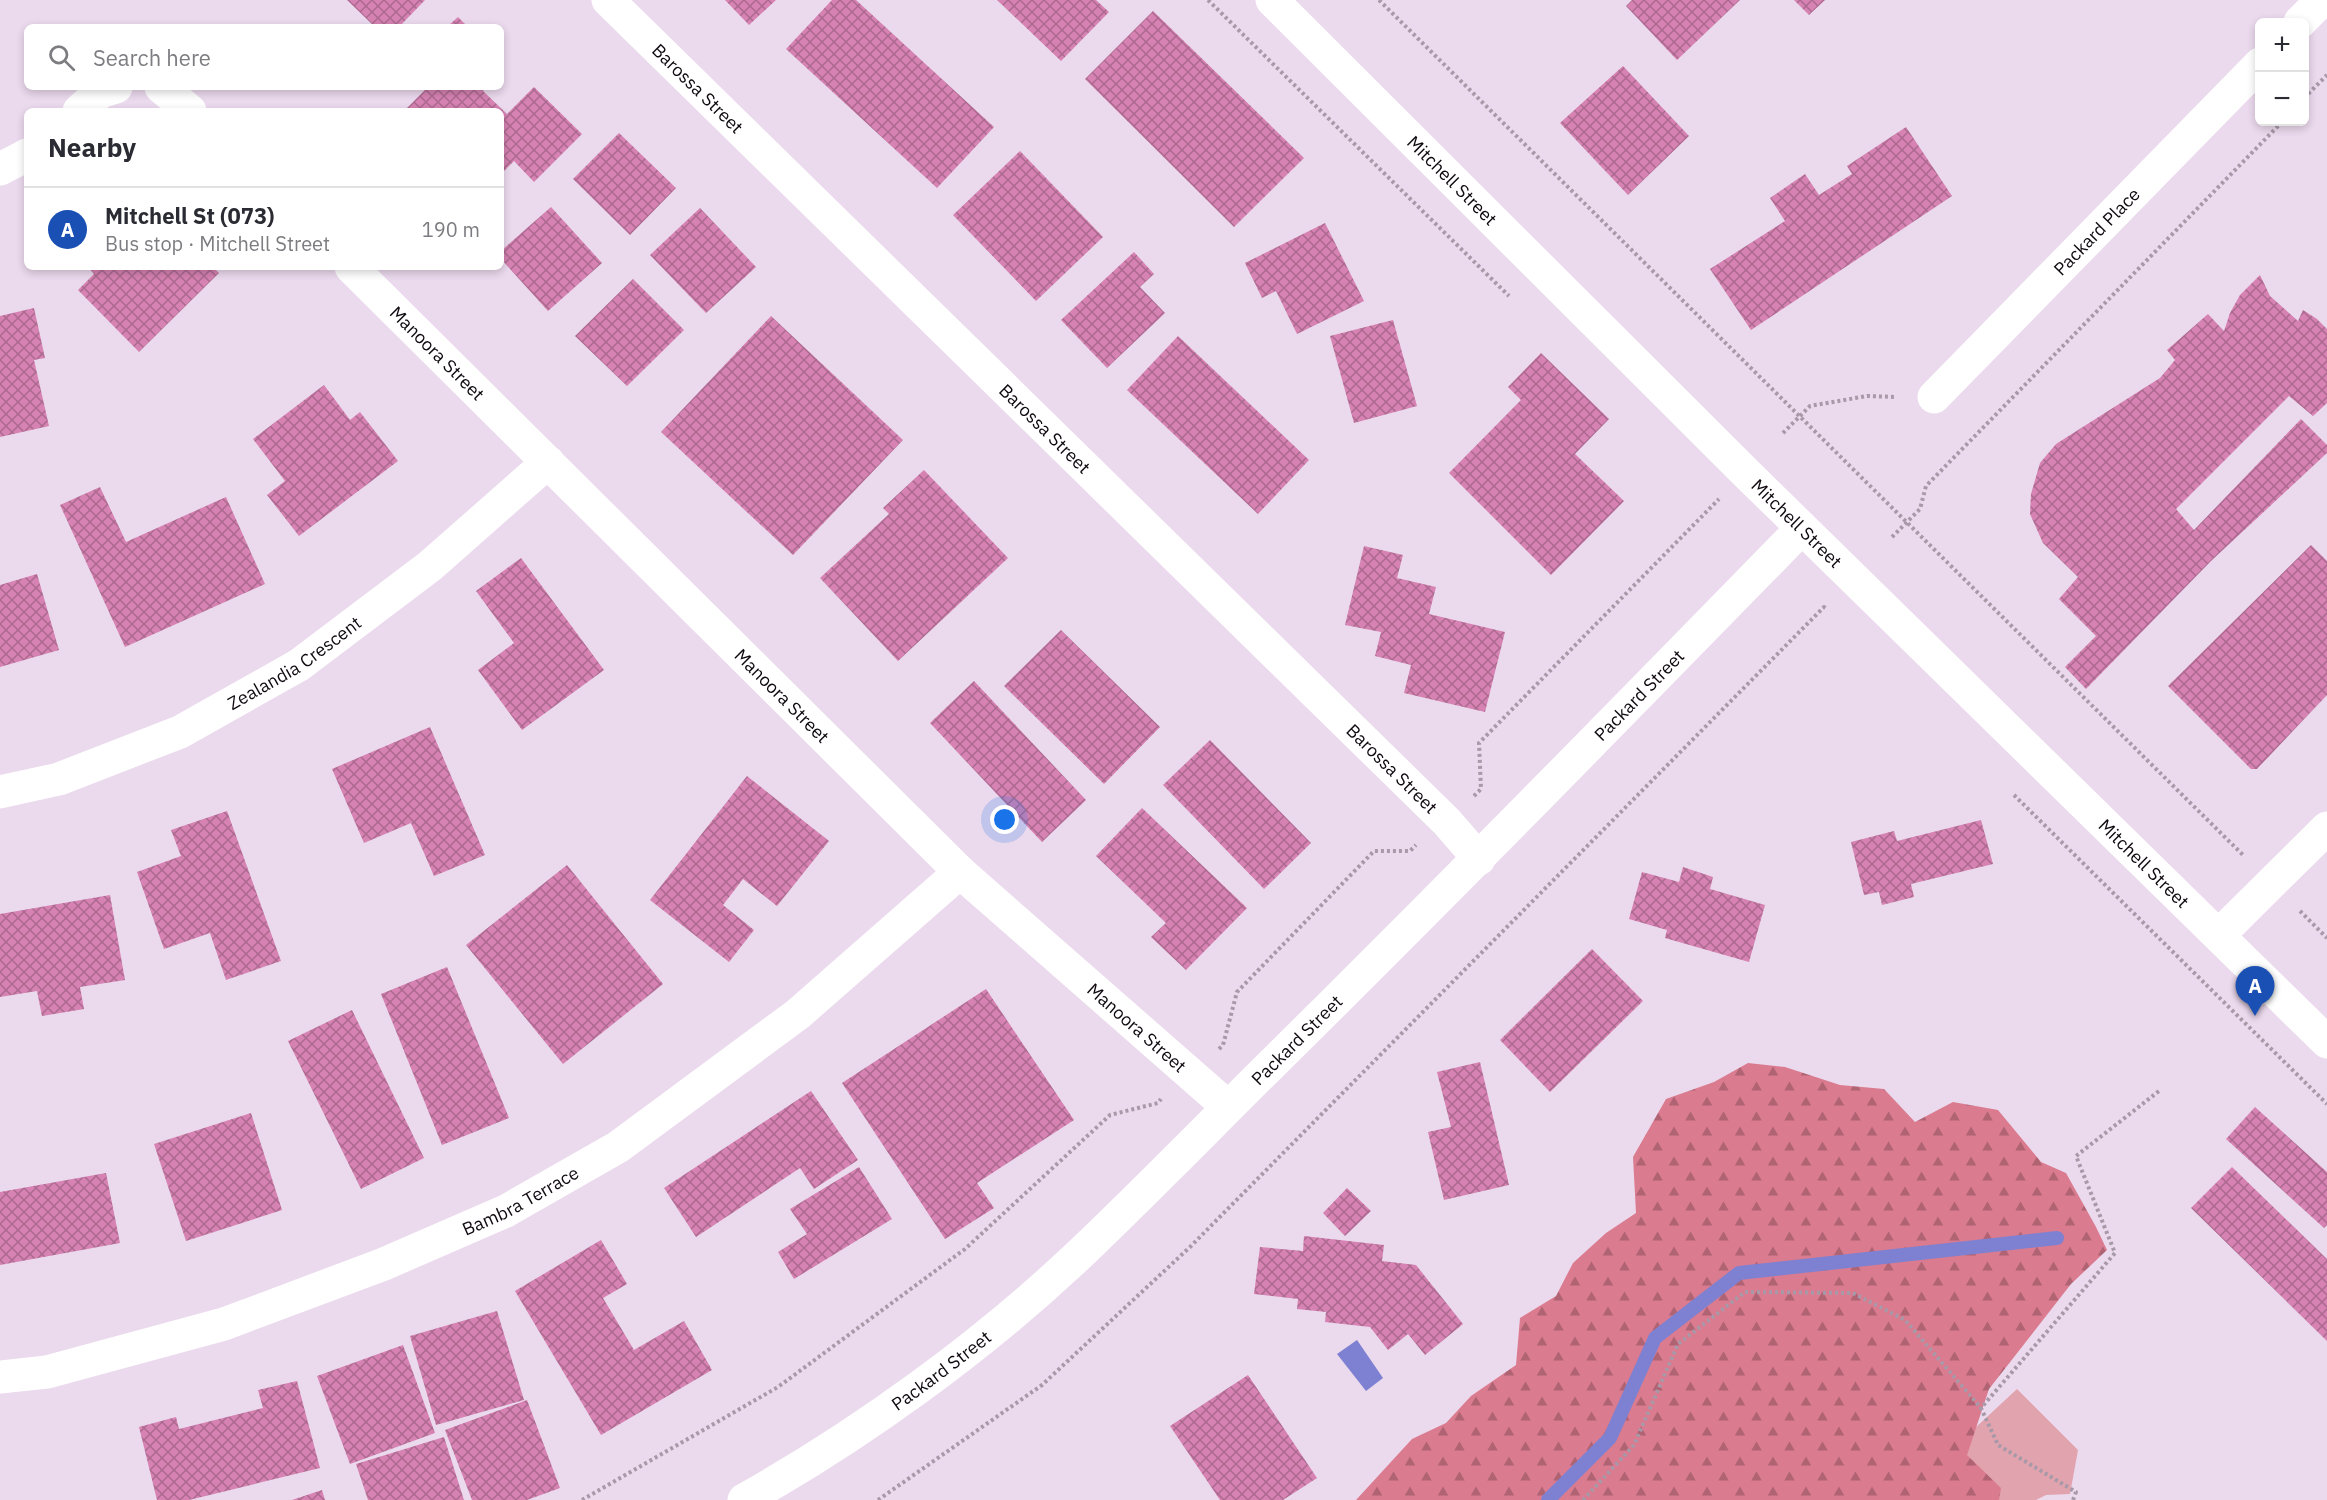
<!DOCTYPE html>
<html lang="en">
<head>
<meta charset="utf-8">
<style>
  :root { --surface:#fff; --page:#f2f2f3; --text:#2b2b33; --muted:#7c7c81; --line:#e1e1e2; --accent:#ea580c }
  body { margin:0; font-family:"IBM Plex Sans",sans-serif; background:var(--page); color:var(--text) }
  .controls { position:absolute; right:18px; top:18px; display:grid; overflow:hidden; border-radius:9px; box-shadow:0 3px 9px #0003 }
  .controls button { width:54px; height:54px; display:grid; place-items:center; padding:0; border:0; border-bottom:2px solid var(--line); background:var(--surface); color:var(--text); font:30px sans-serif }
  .you { position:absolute; left:1005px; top:820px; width:21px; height:21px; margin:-15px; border:4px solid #fff; border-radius:50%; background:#1a73e8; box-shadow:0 0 0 9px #1a73e833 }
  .badge { display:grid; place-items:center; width:39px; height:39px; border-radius:50%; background:var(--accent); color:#fff; font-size:20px; font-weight:700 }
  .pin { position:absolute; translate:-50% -50px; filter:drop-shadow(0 2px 3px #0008) }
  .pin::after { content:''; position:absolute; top:32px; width:21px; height:18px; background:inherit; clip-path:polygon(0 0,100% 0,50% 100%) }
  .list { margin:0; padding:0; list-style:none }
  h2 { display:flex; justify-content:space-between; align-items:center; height:78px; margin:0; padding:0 24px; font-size:26px }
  h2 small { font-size:20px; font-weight:400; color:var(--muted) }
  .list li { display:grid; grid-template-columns:39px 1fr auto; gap:18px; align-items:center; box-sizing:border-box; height:84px; padding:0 24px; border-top:2px solid var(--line) }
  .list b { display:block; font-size:22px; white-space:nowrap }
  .list p { margin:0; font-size:20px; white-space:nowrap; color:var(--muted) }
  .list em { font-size:20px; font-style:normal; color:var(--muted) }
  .icon { flex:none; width:33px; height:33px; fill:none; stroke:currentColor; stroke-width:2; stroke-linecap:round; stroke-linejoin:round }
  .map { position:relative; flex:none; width:2327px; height:1500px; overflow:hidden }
  .search { position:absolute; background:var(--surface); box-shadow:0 3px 9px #0003; left:24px; top:24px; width:480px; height:66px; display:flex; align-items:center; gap:15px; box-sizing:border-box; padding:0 21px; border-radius:9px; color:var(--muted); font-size:22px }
  .panel { position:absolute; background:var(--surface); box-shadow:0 3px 9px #0003; left:24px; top:108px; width:480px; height:162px; border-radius:9px }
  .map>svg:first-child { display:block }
  .green { fill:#e1a3ae }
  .forest { fill:url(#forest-firs) }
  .water { fill:#7e81d1 }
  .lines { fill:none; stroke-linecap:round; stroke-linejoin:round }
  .stream { stroke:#7e81d1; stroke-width:14 }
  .building { fill:url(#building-cross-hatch) }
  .path { stroke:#a799a8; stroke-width:4; stroke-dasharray:3 3; stroke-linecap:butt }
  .minor { stroke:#fff; stroke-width:33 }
  .labels { text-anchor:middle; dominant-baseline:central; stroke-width:4.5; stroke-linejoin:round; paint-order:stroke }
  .street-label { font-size:18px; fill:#0f090f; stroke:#fff }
</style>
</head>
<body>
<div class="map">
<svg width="2327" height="1500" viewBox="0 0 2327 1500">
  <defs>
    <pattern id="forest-firs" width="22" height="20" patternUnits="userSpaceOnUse" patternTransform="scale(1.5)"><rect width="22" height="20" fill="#da7b8f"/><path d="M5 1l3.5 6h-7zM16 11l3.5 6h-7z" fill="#af6373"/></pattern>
    <pattern id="building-cross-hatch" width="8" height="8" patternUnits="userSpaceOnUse" patternTransform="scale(1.5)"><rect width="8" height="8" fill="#d682b2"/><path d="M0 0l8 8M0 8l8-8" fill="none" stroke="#ac698f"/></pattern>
  </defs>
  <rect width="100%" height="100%" fill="#ebd9ed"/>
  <path class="green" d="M 2017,1389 L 2078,1450 L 2070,1494 L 2046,1495 L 2036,1500 L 1905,1500 L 1902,1496 Z"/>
  <path class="forest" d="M 1748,1063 L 1785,1067 L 1840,1085 L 1884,1089 L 1915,1122 L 1953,1102 L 1998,1110 L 2041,1162 L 2066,1173 L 2096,1227 L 2107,1250 L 2071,1284 L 1989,1389 L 1967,1455 L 2001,1488 L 1999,1500 L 1356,1500 L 1412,1439 L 1446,1423 L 1471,1396 L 1516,1365 L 1520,1318 L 1556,1296 L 1573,1263 L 1606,1233 L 1636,1213 L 1633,1157 L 1666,1099 L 1714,1082 Z"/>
  <path class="water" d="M 1357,1340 L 1383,1378 L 1366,1391 L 1337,1354 Z"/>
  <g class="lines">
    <path class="stream" d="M 1548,1500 L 1610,1438 L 1655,1338 L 1739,1273 L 2057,1238"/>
  </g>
  <path class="building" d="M 347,0 L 425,0 L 399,27 L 375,27 Z
    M 725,0 L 776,0 L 749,25 Z
    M 832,0 L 856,0 L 994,127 L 937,188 L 786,49 Z
    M 997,0 L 1096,0 L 1109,12 L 1061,61 Z
    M 1632,0 L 1740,0 L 1677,60 L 1626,6 Z
    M 1794,0 L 1825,0 L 1809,15 Z
    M 1153,11 L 1304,158 L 1234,227 L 1085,79 Z
    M 458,17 L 468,27 L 447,27 Z
    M 1623,66 L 1689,136 L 1628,195 L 1560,123 Z
    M 428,87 L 487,87 L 483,91 L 507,114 L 534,87 L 582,134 L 534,182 L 514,161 L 501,174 L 501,111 L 404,111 Z
    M 1906,127 L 1952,196 L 1751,330 L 1710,269 L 1785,221 L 1770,198 L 1805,174 L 1819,195 L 1852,174 L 1847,166 Z
    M 619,133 L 676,188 L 630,235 L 573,179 Z
    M 1020,151 L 1103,237 L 1036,301 L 953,215 Z
    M 551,207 L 602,263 L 548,311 L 501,259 L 501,251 Z
    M 700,208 L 756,267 L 706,313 L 650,255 Z
    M 1325,223 L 1364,301 L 1297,334 L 1276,291 L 1262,298 L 1245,263 Z
    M 1134,252 L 1154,274 L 1140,287 L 1165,313 L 1107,368 L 1061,320 Z
    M 88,267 L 213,267 L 219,273 L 139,352 L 78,290 L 94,274 Z
    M 2260,275 L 2270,296 L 2298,321 L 2303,310 L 2317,319 L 2327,329 L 2327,403 L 2313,416 L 2289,396 L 2176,509 L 2194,530 L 2301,419 L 2327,445 L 2327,453 L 2211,561 L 2086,689 L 2065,667 L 2096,636 L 2059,599 L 2078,577 L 2043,543 L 2030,514 L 2031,494 L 2040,463 L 2056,444 L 2160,378 L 2175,360 L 2167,350 L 2208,314 L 2224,331 L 2230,313 L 2240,295 Z
    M 633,279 L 684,330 L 627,386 L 575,336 Z
    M 34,308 L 45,358 L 34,360 L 49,426 L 0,437 L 0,316 Z
    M 771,316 L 903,440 L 793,555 L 661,432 Z
    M 1393,320 L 1417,406 L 1354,423 L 1330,336 Z
    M 1178,336 L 1309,460 L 1258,514 L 1127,390 Z
    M 1541,353 L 1609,419 L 1575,454 L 1624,501 L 1551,575 L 1449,473 L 1521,400 L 1508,387 Z
    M 324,385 L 350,420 L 360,412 L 398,461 L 299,536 L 267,495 L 285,481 L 253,439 Z
    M 924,470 L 1008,558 L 898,661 L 820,578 L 889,514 L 883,508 Z
    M 100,487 L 126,542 L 226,497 L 265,584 L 125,647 L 60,505 Z
    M 2311,545 L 2327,561 L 2327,695 L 2257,769 L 2251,769 L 2168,686 Z
    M 1364,546 L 1403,555 L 1397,578 L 1436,587 L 1429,614 L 1505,632 L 1485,712 L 1404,693 L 1411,665 L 1375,656 L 1381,632 L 1345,625 Z
    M 521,558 L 604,670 L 522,730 L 478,670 L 514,643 L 476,591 Z
    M 37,574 L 59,650 L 0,667 L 0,585 Z
    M 1061,630 L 1160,727 L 1104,784 L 1004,686 Z
    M 974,681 L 1086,800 L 1042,842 L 930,723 Z
    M 430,727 L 485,855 L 434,876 L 411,823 L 364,843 L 332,769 Z
    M 1210,740 L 1311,843 L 1264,889 L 1163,785 Z
    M 747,776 L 829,841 L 777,906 L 743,879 L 723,905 L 754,930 L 729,962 L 650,900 Z
    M 1142,808 L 1247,908 L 1186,970 L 1151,937 L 1166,923 L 1096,856 Z
    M 227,811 L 281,961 L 226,980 L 210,933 L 164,949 L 137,872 L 181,856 L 171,830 Z
    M 1981,820 L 1993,864 L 1911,884 L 1914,897 L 1882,905 L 1879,892 L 1864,895 L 1851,842 L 1894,831 L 1897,841 Z
    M 567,865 L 663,984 L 563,1064 L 466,945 Z
    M 1683,867 L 1713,877 L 1710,889 L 1765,905 L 1749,962 L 1665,938 L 1667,930 L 1629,919 L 1642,872 L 1679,882 Z
    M 110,895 L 125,980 L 80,987 L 84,1009 L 42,1016 L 37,991 L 0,997 L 0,914 Z
    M 1592,949 L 1643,1001 L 1550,1092 L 1500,1040 Z
    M 447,967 L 509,1118 L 442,1145 L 381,994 Z
    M 986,989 L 1074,1120 L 977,1183 L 994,1208 L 945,1239 L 842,1083 Z
    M 352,1010 L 424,1158 L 361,1189 L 288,1041 Z
    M 1480,1062 L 1509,1185 L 1444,1200 L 1428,1132 L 1451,1127 L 1437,1072 Z
    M 811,1091 L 858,1160 L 814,1189 L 800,1168 L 696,1237 L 664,1188 Z
    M 2255,1107 L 2327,1172 L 2327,1225 L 2324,1228 L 2226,1139 Z
    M 251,1113 L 282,1210 L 186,1241 L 154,1144 Z
    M 859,1167 L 892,1219 L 794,1279 L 778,1252 L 807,1234 L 790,1209 Z
    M 2232,1167 L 2327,1259 L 2327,1341 L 2191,1208 Z
    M 106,1173 L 120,1243 L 0,1265 L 0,1192 Z
    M 1347,1188 L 1371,1211 L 1345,1236 L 1323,1213 Z
    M 1304,1236 L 1384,1245 L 1382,1261 L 1416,1265 L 1463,1324 L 1425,1355 L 1408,1334 L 1388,1350 L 1370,1327 L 1325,1322 L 1326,1312 L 1297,1309 L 1298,1299 L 1254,1294 L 1260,1247 L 1303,1251 Z
    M 601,1240 L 627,1284 L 603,1298 L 634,1350 L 684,1321 L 712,1370 L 601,1435 L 515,1291 Z
    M 497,1311 L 524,1400 L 436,1425 L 410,1336 Z
    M 403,1345 L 435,1433 L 350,1464 L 317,1376 Z
    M 1248,1375 L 1317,1478 L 1283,1500 L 1220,1500 L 1170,1426 Z
    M 297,1381 L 320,1468 L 189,1500 L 157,1500 L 139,1427 L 176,1417 L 179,1429 L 263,1408 L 258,1390 Z
    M 527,1400 L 560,1488 L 527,1500 L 472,1500 L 445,1430 Z
    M 444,1437 L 464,1500 L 368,1500 L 356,1464 Z
    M 322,1490 L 325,1500 L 292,1500 Z"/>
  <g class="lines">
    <path class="path" d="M 1208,0 L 1509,296
      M 1379,0 L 2243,855
      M 2304,98 L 2327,75
      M 1783,433 L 1810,406 L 1867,396 L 1896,397
      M 1892,537 L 1920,509 L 1926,486 L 2282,122
      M 2014,795 L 2327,1104
      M 1474,796 L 1481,789 L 1479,743 L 1719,499
      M 2300,911 L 2327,938
      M 1219,1049 L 1223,1045 L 1237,992 L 1374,851 L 1410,851 L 1416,845
      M 582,1500 L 778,1387 L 965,1249 L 1110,1115 L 1158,1103 L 1161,1099
      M 878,1500 L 1042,1385 L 1190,1247 L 1824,607 L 1827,610
      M 1583,1500 L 1634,1445 L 1678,1344 L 1745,1292 L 1853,1293 L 1905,1320 L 1981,1408
      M 2073,1500 L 2076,1492 L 1998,1445 L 1981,1408 L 2115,1253 L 2076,1156 L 2159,1091"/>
    <g class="minor">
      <path id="s1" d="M 608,0 L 1447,822 L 1479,859"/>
      <path id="s2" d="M 1272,0 L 1745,472 L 2327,1042"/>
      <path d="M 2300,22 L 2322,0"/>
      <path d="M 161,87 L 190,111"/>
      <path d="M 79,111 L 100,92 L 116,87"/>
      <path d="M 0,169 L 27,155"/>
      <path id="s3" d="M 351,267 L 960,872 L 1228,1107"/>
      <path id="s4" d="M 1934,397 L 2260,64"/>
      <path id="s5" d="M 0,792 L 59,779 L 180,732 L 299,665 L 430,566 L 548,462"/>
      <path d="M 2219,935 L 2327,828"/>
      <path id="s6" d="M 0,1377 L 47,1372 L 224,1324 L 384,1264 L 506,1211 L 618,1147 L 798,1014 L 960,872"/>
      <path id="s7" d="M 744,1500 C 863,1433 983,1346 1082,1252 C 1150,1187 1216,1119 1283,1053 C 1458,880 1630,704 1802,528"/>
    </g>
  </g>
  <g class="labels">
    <g class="street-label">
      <text stroke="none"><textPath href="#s1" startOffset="126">Barossa Street</textPath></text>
      <text stroke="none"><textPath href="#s2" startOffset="255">Mitchell Street</textPath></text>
      <text stroke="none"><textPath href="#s4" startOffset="232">Packard Place</textPath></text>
      <text stroke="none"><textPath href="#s3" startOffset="122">Manoora Street</textPath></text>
      <text stroke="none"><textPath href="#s1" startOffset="612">Barossa Street</textPath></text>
      <text stroke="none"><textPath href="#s2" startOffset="741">Mitchell Street</textPath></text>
      <text stroke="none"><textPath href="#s5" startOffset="324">Zealandia Crescent</textPath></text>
      <text stroke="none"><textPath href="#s3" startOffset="608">Manoora Street</textPath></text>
      <text stroke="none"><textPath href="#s7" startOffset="1208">Packard Street</textPath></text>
      <text stroke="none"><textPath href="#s1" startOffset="1098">Barossa Street</textPath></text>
      <text stroke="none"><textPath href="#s2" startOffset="1227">Mitchell Street</textPath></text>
      <text stroke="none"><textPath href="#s3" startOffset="1094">Manoora Street</textPath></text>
      <text stroke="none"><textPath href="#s7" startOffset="722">Packard Street</textPath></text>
      <text stroke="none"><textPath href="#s6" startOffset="552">Bambra Terrace</textPath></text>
      <text stroke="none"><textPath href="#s7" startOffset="236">Packard Street</textPath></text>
    </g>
  </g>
</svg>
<div class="controls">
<button>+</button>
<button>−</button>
</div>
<div class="you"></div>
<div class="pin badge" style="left:2255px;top:1016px;background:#1a4fb4">A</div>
<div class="search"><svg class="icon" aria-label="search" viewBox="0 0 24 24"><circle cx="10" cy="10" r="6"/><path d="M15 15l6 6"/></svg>Search here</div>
<section class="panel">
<h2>Nearby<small></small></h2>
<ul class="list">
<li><span class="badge" style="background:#1a4fb4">A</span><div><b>Mitchell St (073)</b><p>Bus stop · Mitchell Street</p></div><em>190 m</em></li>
</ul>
</section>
</div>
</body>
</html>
